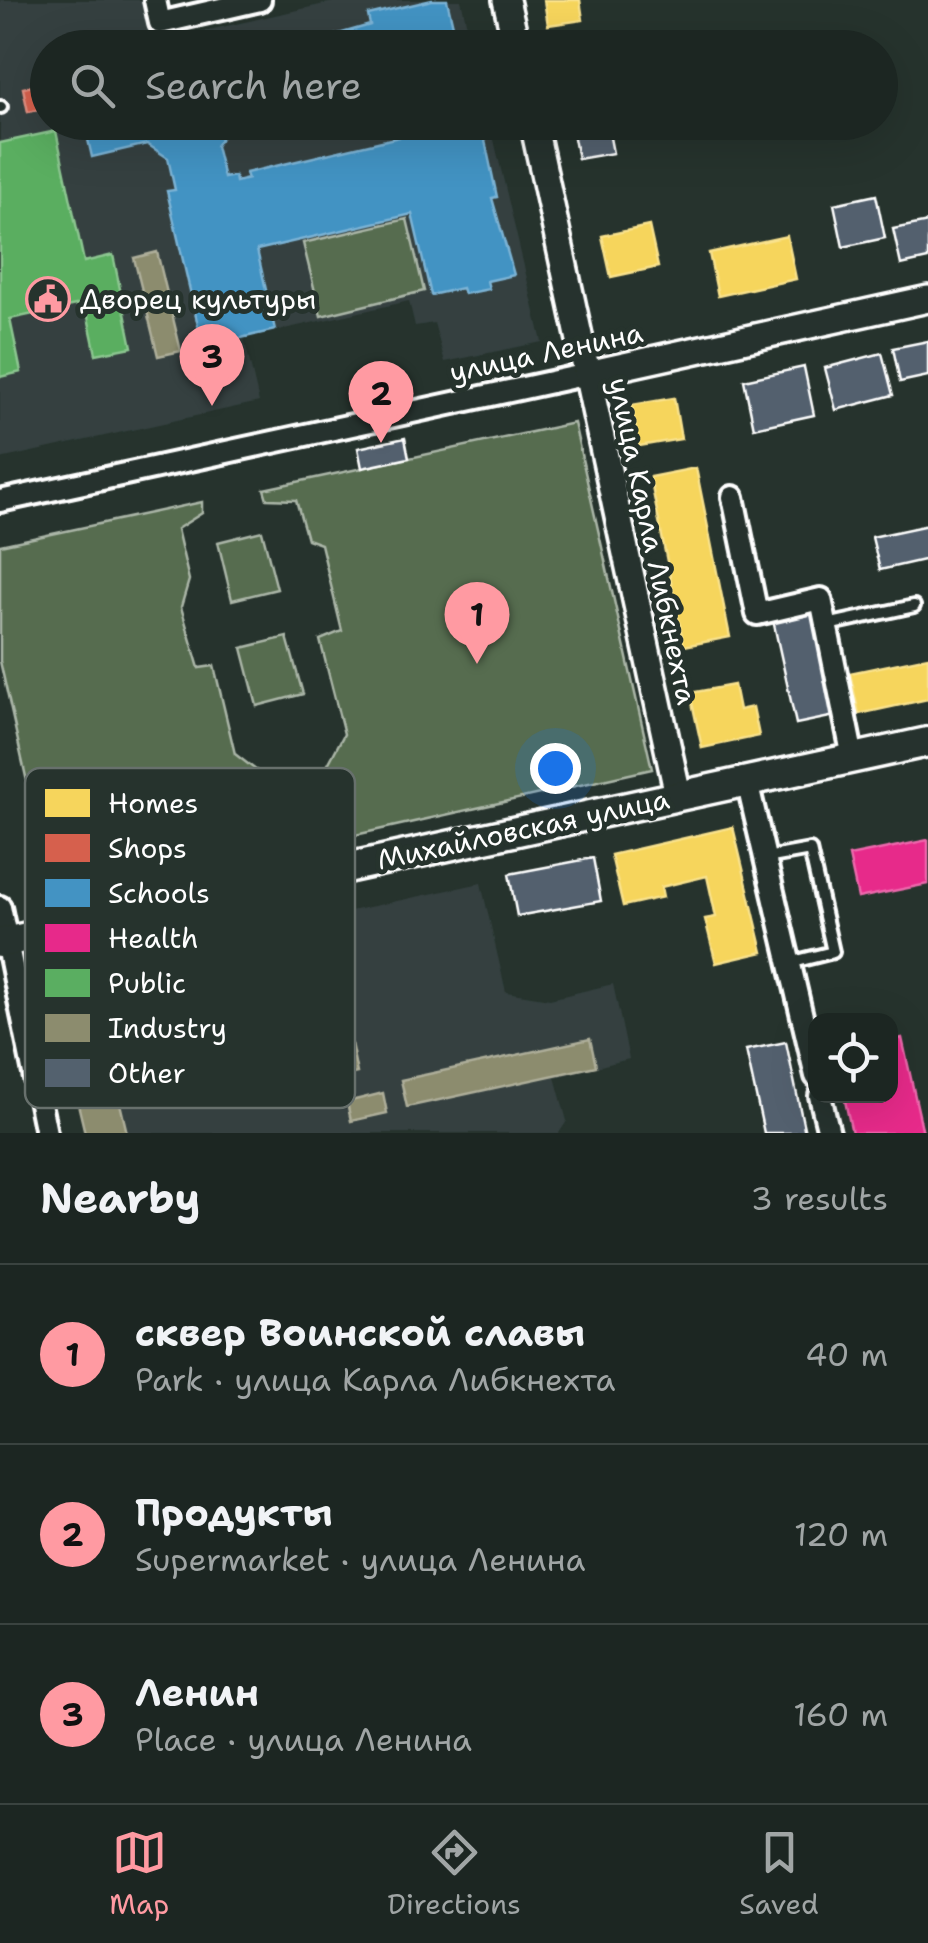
<!DOCTYPE html>
<html lang="en">
<head>
<meta charset="utf-8">
<style>
  :root { --surface:#1c2622; --page:#29322f; --text:#f1f3f6; --muted:#a0a5a5; --line:#3a4340; --accent:#ff9aa2 }
  body { margin:0; font-family:"Shantell Sans",sans-serif; background:var(--page); color:var(--text) }
  .controls { position:absolute; right:30px; bottom:30px; display:grid; overflow:hidden; border-radius:20px; box-shadow:0 10px 40px #0002 }
  .controls button { width:90px; height:90px; display:grid; place-items:center; padding:0; border:0; border-bottom:2px solid var(--line); background:var(--surface); color:var(--text); font:50px sans-serif }
  .you { position:absolute; left:555px; top:768px; width:35px; height:35px; margin:-25px; border:8px solid #fff; border-radius:50%; background:#1a73e8; box-shadow:0 0 0 15px #1a73e833 }
  .badge { display:grid; place-items:center; width:65px; height:65px; border-radius:50%; background:var(--accent); color:#111; font-size:32px; font-weight:700 }
  .pin { position:absolute; translate:-50% -82px; filter:drop-shadow(0 2px 5px #0008) }
  .pin::after { content:''; position:absolute; top:52px; width:35px; height:30px; background:inherit; clip-path:polygon(0 0,100% 0,50% 100%) }
  .list { margin:0; padding:0; list-style:none }
  h2 { display:flex; justify-content:space-between; align-items:center; height:130px; margin:0; padding:0 40px; font-size:42px }
  h2 small { font-size:32px; font-weight:400; color:var(--muted) }
  .list li { display:grid; grid-template-columns:65px 1fr auto; gap:30px; align-items:center; box-sizing:border-box; height:180px; padding:0 40px; border-top:2px solid var(--line) }
  .list b { display:block; font-size:38px; white-space:nowrap }
  .list p { margin:0; font-size:32px; white-space:nowrap; color:var(--muted) }
  .list em { font-size:32px; font-style:normal; color:var(--muted) }
  .icon { flex:none; width:55px; height:55px; fill:none; stroke:currentColor; stroke-width:2; stroke-linecap:round; stroke-linejoin:round }
  .map { position:relative; flex:none; width:928px; height:1133px; overflow:hidden }
  .search { position:absolute; background:var(--surface); box-shadow:0 10px 40px #0002; left:30px; right:30px; top:30px; height:110px; display:flex; align-items:center; gap:25px; box-sizing:border-box; padding:0 35px; border-radius:55px; color:var(--muted); font-size:38px }
  .sheet { height:670px; background:var(--surface) }
  nav { display:flex; justify-content:space-around; align-items:center; box-sizing:border-box; height:140px; border-top:2px solid var(--line); background:var(--surface); font-size:28px; color:var(--muted) }
  nav a { display:grid; justify-items:center; gap:5px }
  nav .on { color:var(--accent) }
  .map>svg:first-child { display:block }
  .built { fill:#344140 }
  .green { fill:#576c50; stroke:#abb6a8; stroke-width:2.5 }
  .homes { fill:#f6d55c; stroke:#f9e28d; stroke-width:2.5 }
  .shops { fill:#d6604d; stroke:#e29082; stroke-width:2.5 }
  .schools { fill:#4393c3; stroke:#7bb3d5; stroke-width:2.5 }
  .health { fill:#e7298a; stroke:#ee69ad; stroke-width:2.5 }
  .public { fill:#5aae61; stroke:#8cc690; stroke-width:2.5 }
  .industry { fill:#8c8c6e; stroke:#aeae9a; stroke-width:2.5 }
  .building { fill:#53616e; stroke:#fff; stroke-width:2.5 }
  .lines { fill:none; stroke-linecap:round; stroke-linejoin:round }
  .service-casing { stroke:#fff; stroke-width:18 }
  .minor-casing { stroke:#fff; stroke-width:28 }
  .tertiary-casing { stroke:#fff; stroke-width:32 }
  .secondary-casing { stroke:#fff; stroke-width:35 }
  .service { stroke:#26332d; stroke-width:10 }
  .minor { stroke:#26332d; stroke-width:20 }
  .tertiary { stroke:#26332d; stroke-width:25 }
  .secondary { stroke:#26332d; stroke-width:28 }
  .labels { text-anchor:middle; dominant-baseline:central; stroke-width:10; stroke-linejoin:round; paint-order:stroke }
  .poi-label { font-size:28px; fill:#fff; stroke:#26332d; text-anchor:start }
  .street-label { font-size:28px; fill:#fff; stroke:#26332d }
  .key { fill:#26332d; stroke:#67706c; stroke-width:2.5 }
  .key-label { font-size:28px; fill:#fff }
</style>
</head>
<body>
<div class="map">
<svg width="928" height="1133" viewBox="0 0 928 1133">
  <rect width="100%" height="100%" fill="#26332d"/>
  <filter id="ink" filterUnits="userSpaceOnUse"><feTurbulence type="fractalNoise" baseFrequency=".01" numOctaves="2"/><feDisplacementMap in="SourceGraphic" scale="20" xChannelSelector="R" yChannelSelector="G"/><feConvolveMatrix kernelMatrix="1 2 1 2 8 2 1 2 1" color-interpolation-filters="sRGB"/></filter>
  <g filter="url(#ink)">
    <path class="built" d="M 0,0 L 141,0 L 151,43 L 342,0 L 461,0 L 472,47 L 48,48 L 48,122 L 490,123 L 542,342 L 445,362 L 434,323 L 415,326 L 409,301 L 244,338 L 259,402 L 0,459 Z
      M 481,883 L 506,992 L 550,999 L 613,984 L 629,1059 L 555,1077 L 567,1121 L 559,1133 L 85,1133 L 48,976 Z"/>
    <path class="green" d="M 407,219 L 424,291 L 321,316 L 303,243 Z
      M 574,423 L 652,769 L 54,902 L 0,661 L 0,545 L 202,502 L 202,513 L 177,529 L 189,580 L 181,607 L 199,668 L 214,666 L 235,754 L 274,784 L 324,772 L 344,734 L 320,640 L 342,631 L 321,544 L 307,539 L 296,500 L 267,499 L 264,489 Z
      M 262,531 L 277,589 L 232,600 L 218,542 Z
      M 287,637 L 303,694 L 257,706 L 242,648 Z"/>
    <path class="homes" d="M 544,0 L 580,0 L 583,20 L 548,25 Z
      M 649,226 L 658,267 L 611,277 L 602,236 Z
      M 787,236 L 796,279 L 718,296 L 709,253 Z
      M 674,398 L 681,439 L 639,446 L 632,405 Z
      M 696,468 L 730,637 L 684,646 L 650,477 Z
      M 928,657 L 928,699 L 859,714 L 850,673 Z
      M 734,685 L 739,710 L 753,707 L 759,736 L 702,748 L 690,693 Z
      M 733,827 L 763,952 L 716,963 L 705,919 L 716,917 L 707,876 L 661,887 L 663,897 L 623,906 L 611,855 Z"/>
    <path class="shops" d="M 48,83 L 48,108 L 28,112 L 23,88 Z"/>
    <path class="schools" d="M 432,0 L 447,0 L 457,43 L 462,41 L 464,48 L 290,48 L 370,25 L 368,15 Z
      M 84,122 L 239,122 L 229,125 L 216,146 L 224,178 L 235,176 L 236,182 L 248,179 L 246,173 L 399,137 L 396,122 L 481,122 L 497,197 L 492,198 L 514,275 L 487,281 L 489,289 L 464,294 L 462,288 L 431,295 L 412,214 L 257,250 L 275,330 L 203,347 L 167,191 L 175,190 L 168,158 L 147,144 L 92,157 Z"/>
    <path class="health" d="M 928,840 L 928,884 L 858,898 L 849,856 Z
      M 902,1038 L 923,1133 L 852,1133 L 844,1096 L 890,1096 L 890,1041 Z"/>
    <path class="public" d="M 56,131 L 84,262 L 113,255 L 132,347 L 96,354 L 85,303 L 10,319 L 21,372 L 0,377 L 0,143 Z"/>
    <path class="industry" d="M 157,252 L 181,351 L 158,356 L 134,258 Z
      M 344,1008 L 357,1073 L 329,1079 L 316,1013 Z
      M 101,1023 L 127,1133 L 85,1133 L 61,1033 Z
      M 590,1039 L 596,1066 L 407,1107 L 401,1080 Z
      M 383,1093 L 387,1113 L 351,1121 L 347,1102 Z"/>
    <path class="building" d="M 571,122 L 607,122 L 613,153 L 578,159 Z
      M 876,195 L 885,238 L 843,247 L 834,204 Z
      M 928,222 L 928,259 L 901,265 L 893,229 Z
      M 928,341 L 928,376 L 900,382 L 893,348 Z
      M 882,353 L 893,395 L 836,410 L 825,368 Z
      M 804,367 L 814,415 L 754,428 L 744,380 Z
      M 405,438 L 409,458 L 362,468 L 358,448 Z
      M 928,525 L 928,559 L 880,570 L 872,537 Z
      M 812,611 L 835,716 L 796,724 L 773,620 Z
      M 593,858 L 601,901 L 517,916 L 509,874 Z
      M 786,1042 L 805,1133 L 764,1133 L 746,1050 Z"/>
    <g class="lines">
      <g class="service-casing">
        <path id="service" d="M 0,107 L 1,107
          M 827,625 L 914,606
          M 766,858 L 810,850 L 833,952 L 789,963"/>
      </g>
      <g class="minor-casing">
        <path id="minor" d="M 155,0 L 160,23 L 260,0
          M 733,497 L 757,614 L 821,599 L 853,758
          M 0,501 L 588,374
          M 747,781 L 816,1076
          M 0,907 L 46,1133
          M 820,1096 L 829,1133"/>
      </g>
      <g class="tertiary-casing">
        <path id="tertiary" d="M 506,0 L 517,48
          M 533,122 L 678,795
          M 588,374 L 928,299"/>
      </g>
      <g class="secondary-casing">
        <path id="secondary" d="M 0,943 L 928,742"/>
      </g>
      <use href="#service" class="service"/>
      <use href="#minor" class="minor"/>
      <use href="#tertiary" class="tertiary"/>
      <use href="#secondary" class="secondary"/>
    </g>
  </g>
  <defs>
    <g id="civic-ring" transform="scale(2.25)"><circle r="9.5" fill="#26332d" stroke="#ff9aa2" stroke-width="1.5"/><path d="M-.6-6.5H3V-4.5H.6V-3L4-1V1h2V6H-6V1h2V-1L-.6-3ZM-1.2 2.5V6h2.4V2.5Z" fill="#ff9aa2"/></g>
  </defs>
  <g fill-rule="evenodd">
    <use href="#civic-ring" x="48" y="299"/>
  </g>
  <g class="labels">
    <g class="poi-label">
      <text x="80" y="299">Дворец культуры</text>
    </g>
    <g class="street-label">
      <text transform="translate(546 352) rotate(-12)">улица Ленина</text>
      <text transform="translate(653 541) rotate(78)">улица Карла Либкнехта</text>
      <text transform="translate(523 829) rotate(-12)">Михайловская улица</text>
    </g>
  </g>
  <rect x="25" y="768" width="330" height="340" rx="15" class="key"/>
  <rect x="45" y="789" width="45" height="28" fill="#f6d55c"/>
  <rect x="45" y="834" width="45" height="28" fill="#d6604d"/>
  <rect x="45" y="879" width="45" height="28" fill="#4393c3"/>
  <rect x="45" y="924" width="45" height="28" fill="#e7298a"/>
  <rect x="45" y="969" width="45" height="28" fill="#5aae61"/>
  <rect x="45" y="1014" width="45" height="28" fill="#8c8c6e"/>
  <rect x="45" y="1059" width="45" height="28" fill="#53616e"/>
  <g class="key-label">
    <text x="108" y="813">Homes</text>
    <text x="108" y="858">Shops</text>
    <text x="108" y="903">Schools</text>
    <text x="108" y="948">Health</text>
    <text x="108" y="993">Public</text>
    <text x="108" y="1038">Industry</text>
    <text x="108" y="1083">Other</text>
  </g>
</svg>
<div class="controls">
<button><svg class="icon" aria-label="locate" viewBox="0 0 24 24"><circle cx="12" cy="12" r="6"/><path d="M12 2v4M12 18v4M2 12h4M18 12h4"/></svg></button>
</div>
<div class="you"></div>
<div class="pin badge" style="left:477px;top:664px">1</div>
<div class="pin badge" style="left:381px;top:443px">2</div>
<div class="pin badge" style="left:212px;top:406px">3</div>
<div class="search"><svg class="icon" aria-label="search" viewBox="0 0 24 24"><circle cx="10" cy="10" r="6"/><path d="M15 15l6 6"/></svg>Search here</div>
</div>
<section class="sheet">
<h2>Nearby<small>3 results</small></h2>
<ul class="list">
<li><span class="badge">1</span><div><b>сквер Воинской славы</b><p>Park · улица Карла Либкнехта</p></div><em>40 m</em></li>
<li><span class="badge">2</span><div><b>Продукты</b><p>Supermarket · улица Ленина</p></div><em>120 m</em></li>
<li><span class="badge">3</span><div><b>Ленин</b><p>Place · улица Ленина</p></div><em>160 m</em></li>
</ul>
</section>
<nav>
<a class="on"><svg class="icon" aria-label="map" viewBox="0 0 24 24"><path d="M3 6l6-2 6 2 6-2v14l-6 2-6-2-6 2zM9 4v14M15 6v14"/></svg>Map</a>
<a><svg class="icon" aria-label="directions" viewBox="0 0 24 24"><path d="M12 3l9 9-9 9-9-9zM9 14v-3h6M13 9l2 2-2 2"/></svg>Directions</a>
<a><svg class="icon" aria-label="saved" viewBox="0 0 24 24"><path d="M7 4h10v16l-5-4-5 4z"/></svg>Saved</a>
</nav>
</body>
</html>
